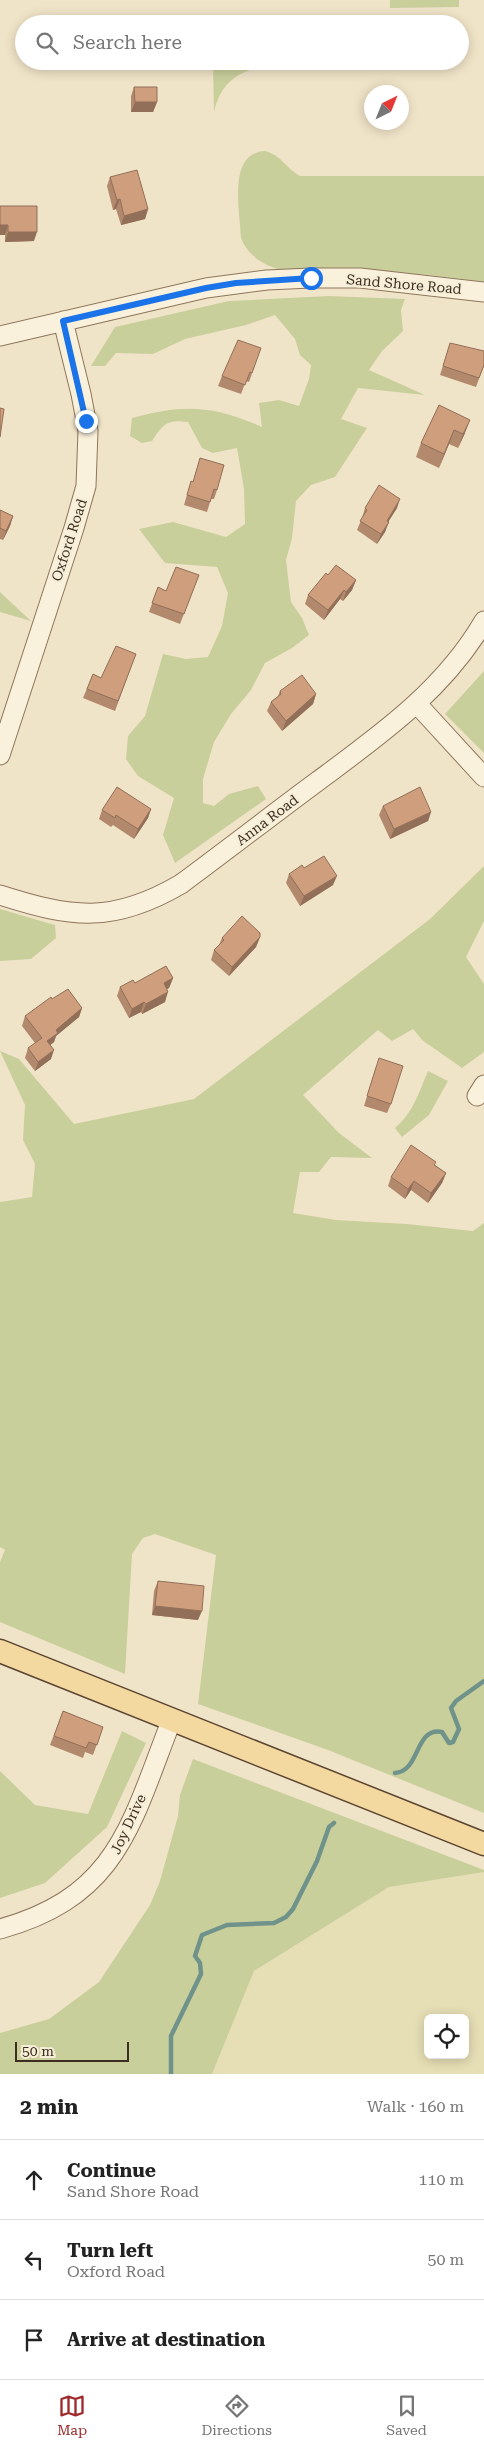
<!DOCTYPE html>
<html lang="en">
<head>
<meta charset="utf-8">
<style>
  :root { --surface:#fff; --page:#f2f2f2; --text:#222; --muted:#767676; --line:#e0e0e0; --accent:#9e2a2b }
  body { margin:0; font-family:"Roboto Serif",serif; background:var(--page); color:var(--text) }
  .controls { position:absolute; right:15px; bottom:15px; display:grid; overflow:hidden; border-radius:8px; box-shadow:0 2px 12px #0003 }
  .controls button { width:45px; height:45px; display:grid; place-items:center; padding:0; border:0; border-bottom:1px solid var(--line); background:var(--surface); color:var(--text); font:25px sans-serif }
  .compass { position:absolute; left:364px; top:85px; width:45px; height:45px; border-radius:50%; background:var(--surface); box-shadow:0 2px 12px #0003; rotate:43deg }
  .scale { position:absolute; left:15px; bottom:12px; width:114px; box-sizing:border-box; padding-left:5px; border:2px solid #3d2e20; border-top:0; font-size:14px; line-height:18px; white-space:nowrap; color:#3d2e20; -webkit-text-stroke:4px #f7eed8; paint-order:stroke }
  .stop { position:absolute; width:15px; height:15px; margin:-11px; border:4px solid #1a73e8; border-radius:50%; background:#fff }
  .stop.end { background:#1a73e8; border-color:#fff; box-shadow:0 1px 5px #0008 }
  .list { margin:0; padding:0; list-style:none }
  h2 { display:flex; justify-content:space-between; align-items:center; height:65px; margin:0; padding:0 20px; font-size:21px }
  h2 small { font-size:16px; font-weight:400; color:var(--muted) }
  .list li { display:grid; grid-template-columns:32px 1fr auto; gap:15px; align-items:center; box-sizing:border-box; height:80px; padding:0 20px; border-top:1px solid var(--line) }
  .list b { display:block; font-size:19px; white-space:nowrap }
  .list p { margin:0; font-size:16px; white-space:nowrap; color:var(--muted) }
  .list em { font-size:16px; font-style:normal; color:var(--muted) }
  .icon { flex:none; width:28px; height:28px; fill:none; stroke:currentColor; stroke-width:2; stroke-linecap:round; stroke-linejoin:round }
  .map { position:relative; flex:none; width:484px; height:2074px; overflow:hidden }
  .search { position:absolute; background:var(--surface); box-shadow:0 2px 12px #0003; left:15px; right:15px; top:15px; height:55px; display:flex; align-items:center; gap:12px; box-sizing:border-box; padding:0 18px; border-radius:28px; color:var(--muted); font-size:19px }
  .sheet { height:305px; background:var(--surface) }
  nav { display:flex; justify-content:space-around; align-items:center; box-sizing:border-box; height:70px; border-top:1px solid var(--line); background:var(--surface); font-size:14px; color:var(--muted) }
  nav a { display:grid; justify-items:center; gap:2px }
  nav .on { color:var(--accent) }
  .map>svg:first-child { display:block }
  .farmland { fill:#e6deb5; fill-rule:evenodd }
  .green { fill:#c9cf9b }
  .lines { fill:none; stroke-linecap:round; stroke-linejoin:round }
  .stream { stroke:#6f938a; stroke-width:4.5 }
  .minor-casing { stroke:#8d765c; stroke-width:21 }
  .major-casing { stroke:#5b4430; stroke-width:25 }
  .minor { stroke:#faf1dc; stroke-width:19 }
  .major { stroke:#f3d9a0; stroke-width:22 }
  .wall { fill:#b2896c }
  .shaded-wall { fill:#916f58 }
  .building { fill:#cf9f7d; stroke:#916f58 }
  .route { stroke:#1a73e8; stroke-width:6 }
  .labels { text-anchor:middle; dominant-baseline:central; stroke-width:4.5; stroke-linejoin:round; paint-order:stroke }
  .street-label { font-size:14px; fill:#3d2e20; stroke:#f7eed8 }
</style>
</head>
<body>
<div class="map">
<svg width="484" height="2074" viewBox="0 0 484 2074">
  <rect width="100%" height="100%" fill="#f0e4c8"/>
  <path class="farmland" d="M 484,1872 L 484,2074 L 212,2074 L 254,1971 L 389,1887 ZM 428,2018 L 465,2018 L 465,2055 L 428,2055 Z"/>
  <path class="green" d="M 390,0 L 459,0 L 459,7 L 390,8 Z
    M 200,61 L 252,61 L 253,69 C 230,76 219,90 214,112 L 213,64 L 203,64 Z
    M 265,151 C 281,155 287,169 300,176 L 484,176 L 484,282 C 416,272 350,267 282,270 C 264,266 247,255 241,238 C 240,211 227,153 265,151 Z
    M 329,296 L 405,299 L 401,310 L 403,331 L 382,351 L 369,370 L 425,395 L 358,388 L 341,419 L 367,428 L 335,477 L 311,485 L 296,501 L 292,538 L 286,560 L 291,602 L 302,618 L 309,635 L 292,648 L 265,663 L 251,690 L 231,714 L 214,742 L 203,779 L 203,803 L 214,806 L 229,794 L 258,786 L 266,799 L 175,863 L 163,835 L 174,798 L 138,776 L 126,759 L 128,736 L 145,716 L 163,654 L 186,659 L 208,657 L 222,626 L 228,593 L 217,567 L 165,563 L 139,529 L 173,522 L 226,537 L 245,524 L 244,489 L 237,448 L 213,453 L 202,448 L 188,422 C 167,419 163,424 152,441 L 142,443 L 130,436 L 132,418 C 183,404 213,405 262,427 L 259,403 L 279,400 L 299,406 L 309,379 L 311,365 L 300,355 L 295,339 L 275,315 L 246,325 L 185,339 L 153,354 L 116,353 L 105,366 L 91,366 L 115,327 L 229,301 Z
    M 0,592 L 31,621 L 0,612 Z
    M 484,671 L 484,753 L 445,714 Z
    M 484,866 L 484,921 L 466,957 L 484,984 L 484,1052 L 462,1068 L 422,1040 L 413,1029 L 392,1041 L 378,1030 L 303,1095 L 339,1133 L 372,1158 L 331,1157 L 319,1172 L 300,1172 L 293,1213 L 336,1220 L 407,1224 L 473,1231 L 484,1223 L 484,1813 L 328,1750 L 198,1704 L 216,1555 L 155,1534 L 143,1538 L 132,1554 L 125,1674 L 0,1622 L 0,1562 L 5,1550 L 0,1547 L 0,1202 L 32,1197 L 35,1164 L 23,1140 L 25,1105 L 0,1051 L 19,1059 L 74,1124 L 194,1099 L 430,919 Z
    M 0,909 L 55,925 L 56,938 L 31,959 L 0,961 Z
    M 428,1071 L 448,1081 L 429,1115 L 402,1137 L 395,1128 C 413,1113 419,1092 428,1071 Z
    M 122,1731 L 146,1743 L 107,1827 L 45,1883 L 0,1898 L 0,1771 L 35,1805 L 88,1814 Z
    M 193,1759 L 484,1870 L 484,1872 L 389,1887 L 254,1971 L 212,2074 L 0,2074 L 0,2033 L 49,2019 L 99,1982 L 150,1905 L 160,1881 L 178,1816 L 180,1795 Z"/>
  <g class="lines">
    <path class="stream" d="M 395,1773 C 421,1771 414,1727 442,1732 L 449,1743 L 453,1742 L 459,1729 L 451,1708 L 456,1701 L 484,1681
      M 171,2074 L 171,2036 L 201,1974 L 200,1963 L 195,1956 L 202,1935 L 227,1925 L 274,1923 L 286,1917 L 293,1909 L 317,1861 L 329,1827 L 334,1823"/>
    <g class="minor-casing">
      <path id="minor" d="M 0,336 L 206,288 L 267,280 L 311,278 L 360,278 L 484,292
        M 417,704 L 484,777
        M 0,755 L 74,528 L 86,486 L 88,431 L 81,394 L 63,321
        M 0,895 C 72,918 113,924 181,884 C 227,850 272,815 318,781 C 380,735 444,690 484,621
        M 477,1096 L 484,1085
        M 0,1929 C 119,1896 131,1823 172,1719"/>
    </g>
    <g class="major-casing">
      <path id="major" d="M 0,1651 L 484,1844"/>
    </g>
    <use href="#minor" class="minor"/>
    <use href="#major" class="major"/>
  </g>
  <path class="wall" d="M 134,87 L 157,102 L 153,112 L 131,112 L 131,96 Z
    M 110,177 L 148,209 L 145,219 L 121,225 L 116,209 L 113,210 L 107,186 Z
    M 0,206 L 34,241 L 5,242 L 5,235 L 0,235 Z
    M 450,343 L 484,365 L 476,387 L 440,375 Z
    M 261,348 L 249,382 L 246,381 L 241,394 L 218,386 L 222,376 Z
    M 439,405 L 465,433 L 458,448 L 449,444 L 439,468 L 416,457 L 421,443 Z
    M 200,458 L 217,490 L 214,499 L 211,499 L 207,512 L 184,505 L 188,491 L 191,481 L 193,482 Z
    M 365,508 L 397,508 L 388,522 L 385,532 L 377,544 L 357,530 L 362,518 Z
    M 0,510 L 13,516 L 10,526 L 3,540 L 0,539 Z
    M 199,575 L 180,624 L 149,612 L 158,587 L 166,591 Z
    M 328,575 L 356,580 L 352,590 L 343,601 L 340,599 L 324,620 L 305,604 L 308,595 Z
    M 136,654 L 115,711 L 83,698 L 93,674 L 101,678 Z
    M 280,691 L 316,694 L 313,704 L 282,731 L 267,711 L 271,702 L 278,696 Z
    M 383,806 L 431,812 L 428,821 L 390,839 L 379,815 Z
    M 151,809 L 148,818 L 134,839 L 113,825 L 111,827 L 99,819 L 102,810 Z
    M 304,868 L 333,885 L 300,906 L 286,883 L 289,874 Z
    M 260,937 L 256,947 L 229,976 L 211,960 L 214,950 L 219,945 L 222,938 Z
    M 173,978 L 169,988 L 167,989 L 165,1002 L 142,1014 L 141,1012 L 129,1018 L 117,996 L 120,987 L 135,983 Z
    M 52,999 L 82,1008 L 79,1017 L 56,1036 L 54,1042 L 50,1045 L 51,1059 L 35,1071 L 25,1058 L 28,1048 L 35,1043 L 22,1026 L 25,1016 Z
    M 376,1067 L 391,1104 L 387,1113 L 364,1106 Z
    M 435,1165 L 446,1173 L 442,1183 L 428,1203 L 411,1190 L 405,1199 L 388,1186 L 391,1177 Z
    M 158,1581 L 198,1620 L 152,1615 L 154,1591 Z
    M 63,1711 L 103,1727 L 93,1755 L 85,1752 L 83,1758 L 50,1745 Z"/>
  <path class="shaded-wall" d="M 135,102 L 157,102 L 153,112 L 131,112 Z
    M 120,199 L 116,209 L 113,210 L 117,200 Z
    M 148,209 L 145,219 L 121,225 L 124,216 Z
    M 0,225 L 8,225 L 5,235 L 0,235 Z
    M 8,232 L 37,232 L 34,241 L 5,242 Z
    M 470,420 L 465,433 L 458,448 L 463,434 Z
    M 454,430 L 449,444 L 439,468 L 444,454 Z
    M 400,499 L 397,508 L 383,530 L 387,521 Z
    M 13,516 L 10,526 L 3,540 L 6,531 Z
    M 389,522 L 385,532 L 377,544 L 381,534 Z
    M 356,580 L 352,590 L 343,601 L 346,592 Z
    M 344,590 L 340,599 L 324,620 L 328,610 Z
    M 316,694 L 313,704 L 282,731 L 286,721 Z
    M 151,809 L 148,818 L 134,839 L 138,829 Z
    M 431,812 L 428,821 L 390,839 L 394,829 Z
    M 337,876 L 333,885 L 300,906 L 304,896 Z
    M 260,937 L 256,947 L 229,976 L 232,967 Z
    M 173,978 L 169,988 L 160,992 L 164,983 Z
    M 168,992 L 165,1002 L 142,1014 L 146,1004 Z
    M 144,1002 L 141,1012 L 129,1018 L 132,1009 Z
    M 82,1008 L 79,1017 L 56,1036 L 54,1042 L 44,1050 L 47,1041 L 56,1030 Z
    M 54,1050 L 51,1059 L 35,1071 L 38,1062 Z
    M 446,1173 L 442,1183 L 428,1203 L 431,1193 Z
    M 414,1181 L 411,1190 L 405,1199 L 408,1189 Z
    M 155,1606 L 202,1611 L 198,1620 L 152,1615 Z"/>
  <path class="building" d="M 134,87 L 157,87 L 157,102 L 135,102 Z
    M 137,170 L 148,209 L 124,216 L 120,199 L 117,200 L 110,177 Z
    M 0,206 L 37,206 L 37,232 L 8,232 L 8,225 L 0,225 Z
    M 238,340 L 261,348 L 252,373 L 250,372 L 245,385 L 222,376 Z
    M 450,343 L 484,351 L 484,365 L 479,378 L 443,366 Z
    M 439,405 L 470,420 L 463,434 L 454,430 L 444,454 L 421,443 Z
    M 0,408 L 4,409 L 0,437 Z
    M 200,458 L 224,465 L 217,490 L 214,489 L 210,502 L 187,495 L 191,481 L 193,482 Z
    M 379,485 L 400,499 L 387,521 L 389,522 L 381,534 L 360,521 L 367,510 L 365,508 Z
    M 0,510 L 13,516 L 6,531 L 0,528 Z
    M 336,565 L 356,580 L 346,592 L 344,590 L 328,610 L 308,595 L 326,573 L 328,575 Z
    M 176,567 L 199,575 L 184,614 L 152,603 L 158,587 L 166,591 Z
    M 116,646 L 136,654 L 118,701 L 87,689 L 93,674 L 101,678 Z
    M 302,675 L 316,694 L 286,721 L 271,702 L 281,694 L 280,691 Z
    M 117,787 L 151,809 L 138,829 L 116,815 L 115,818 L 102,810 Z
    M 420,787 L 431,812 L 394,829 L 383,806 Z
    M 324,856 L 337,876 L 304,896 L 289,874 L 302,865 L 304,868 Z
    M 242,916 L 260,933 L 260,937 L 232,967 L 214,950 L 224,940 L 222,938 Z
    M 166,966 L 173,978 L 164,983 L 168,992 L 146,1004 L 144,1002 L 132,1009 L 120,987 L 133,980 L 135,983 Z
    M 68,989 L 82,1008 L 56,1030 L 58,1033 L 47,1041 L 54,1050 L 38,1062 L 28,1048 L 42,1038 L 25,1016 L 51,997 L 52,999 Z
    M 379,1058 L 403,1066 L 391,1104 L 367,1096 Z
    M 411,1145 L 436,1162 L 434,1165 L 446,1173 L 431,1193 L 414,1181 L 408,1189 L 391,1177 Z
    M 158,1581 L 204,1586 L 202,1611 L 155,1606 Z
    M 63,1711 L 103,1727 L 97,1745 L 89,1742 L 86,1748 L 54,1736 Z"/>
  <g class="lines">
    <path class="route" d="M 86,421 L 63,321 L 206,288 L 236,283 L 311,278"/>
  </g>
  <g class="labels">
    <g class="street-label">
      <text transform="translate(404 284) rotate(5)">Sand Shore Road</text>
      <text transform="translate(69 540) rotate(-72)">Oxford Road</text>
      <text transform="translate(267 820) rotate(-37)">Anna Road</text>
      <text transform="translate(128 1824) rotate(-65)">Joy Drive</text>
    </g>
  </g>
</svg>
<div class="controls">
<button><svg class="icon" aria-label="locate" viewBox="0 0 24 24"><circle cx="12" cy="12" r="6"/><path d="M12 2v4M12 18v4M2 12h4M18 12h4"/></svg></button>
</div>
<svg class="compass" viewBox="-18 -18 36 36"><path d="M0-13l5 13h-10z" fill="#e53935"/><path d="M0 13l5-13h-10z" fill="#767676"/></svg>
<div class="scale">50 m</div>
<div class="stop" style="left:311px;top:278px"></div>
<div class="stop end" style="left:86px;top:421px"></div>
<div class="search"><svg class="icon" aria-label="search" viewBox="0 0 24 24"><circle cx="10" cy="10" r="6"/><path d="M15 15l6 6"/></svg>Search here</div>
</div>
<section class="sheet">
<h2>2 min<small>Walk · 160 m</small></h2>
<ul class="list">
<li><svg class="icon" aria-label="ahead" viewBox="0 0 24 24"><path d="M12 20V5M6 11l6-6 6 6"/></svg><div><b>Continue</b><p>Sand Shore Road</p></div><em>110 m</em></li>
<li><svg class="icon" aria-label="left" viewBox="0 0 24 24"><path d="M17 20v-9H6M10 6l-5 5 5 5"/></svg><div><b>Turn left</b><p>Oxford Road</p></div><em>50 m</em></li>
<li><svg class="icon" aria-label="arrive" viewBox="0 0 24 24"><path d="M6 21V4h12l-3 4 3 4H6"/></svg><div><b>Arrive at destination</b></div></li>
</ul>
</section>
<nav>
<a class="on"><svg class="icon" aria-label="map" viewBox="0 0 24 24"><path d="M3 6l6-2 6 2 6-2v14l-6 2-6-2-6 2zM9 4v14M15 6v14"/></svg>Map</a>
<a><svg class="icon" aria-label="directions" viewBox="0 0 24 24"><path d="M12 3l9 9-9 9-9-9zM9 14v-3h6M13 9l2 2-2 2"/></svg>Directions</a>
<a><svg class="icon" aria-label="saved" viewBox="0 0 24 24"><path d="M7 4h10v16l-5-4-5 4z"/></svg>Saved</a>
</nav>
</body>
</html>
